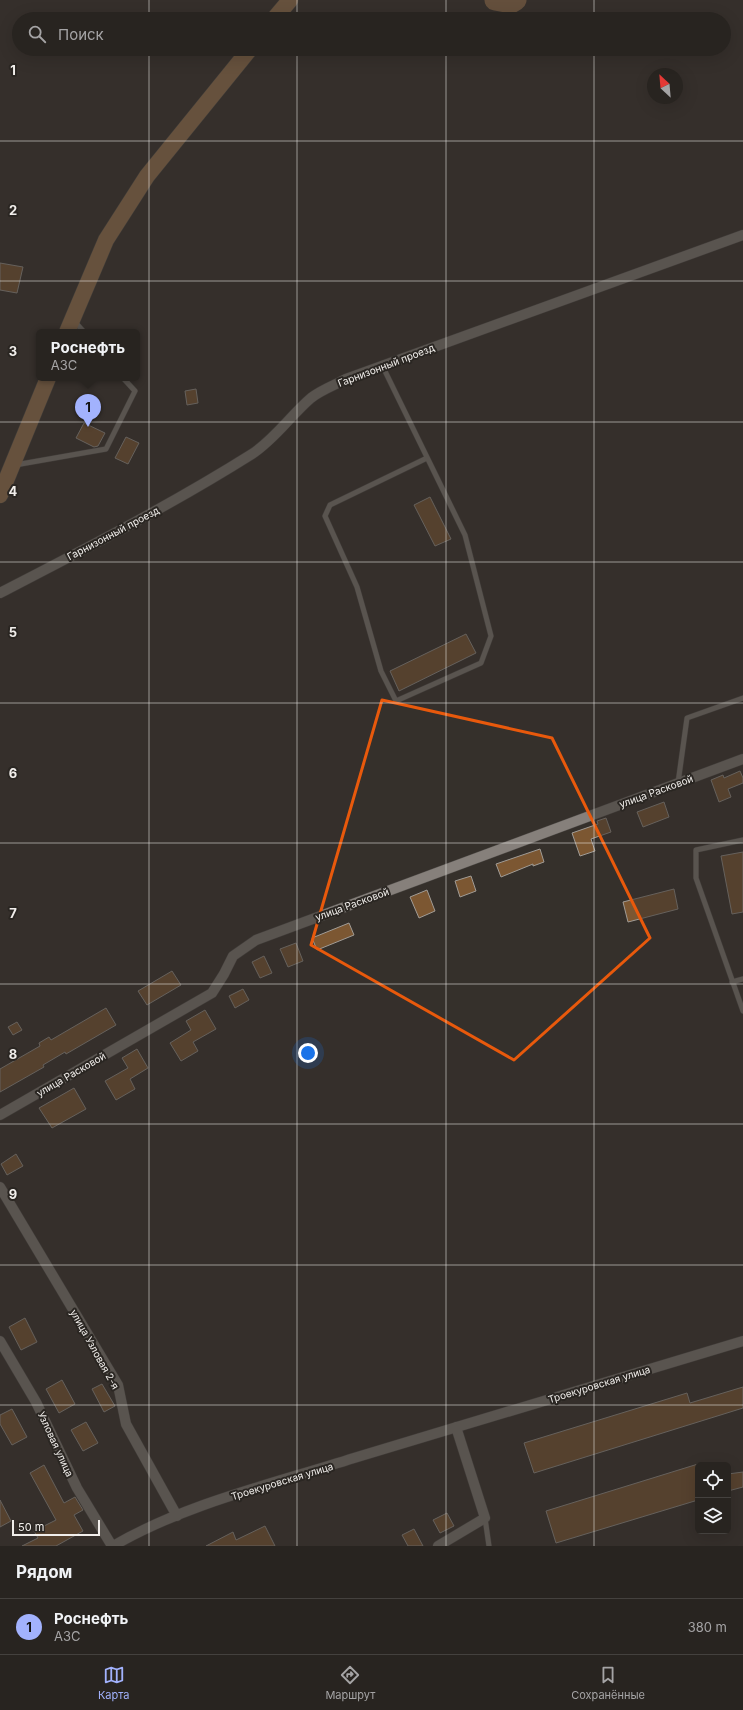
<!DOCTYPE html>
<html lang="ru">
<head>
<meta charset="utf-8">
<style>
  :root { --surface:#282420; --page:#34302d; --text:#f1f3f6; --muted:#a5a4a5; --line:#44413e; --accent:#a2b2fd }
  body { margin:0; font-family:Inter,sans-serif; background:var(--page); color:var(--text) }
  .controls { position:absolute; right:12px; bottom:12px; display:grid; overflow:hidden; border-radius:6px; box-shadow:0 4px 16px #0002 }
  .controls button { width:36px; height:36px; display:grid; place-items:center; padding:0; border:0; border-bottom:1px solid var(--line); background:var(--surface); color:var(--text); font:20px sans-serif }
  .compass { position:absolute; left:647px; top:68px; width:36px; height:36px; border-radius:50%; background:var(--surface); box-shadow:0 4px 16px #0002; rotate:334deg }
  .scale { position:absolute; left:12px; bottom:10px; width:88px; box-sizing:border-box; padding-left:4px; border:2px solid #f1eeeb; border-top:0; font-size:11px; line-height:14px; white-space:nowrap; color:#f1eeeb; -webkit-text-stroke:3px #2a2622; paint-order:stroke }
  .you { position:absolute; left:308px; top:1053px; width:14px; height:14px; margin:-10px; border:3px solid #fff; border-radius:50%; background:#1a73e8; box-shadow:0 0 0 6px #1a73e833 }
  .badge { display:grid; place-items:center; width:26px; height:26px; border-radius:50%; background:var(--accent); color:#111; font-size:13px; font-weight:700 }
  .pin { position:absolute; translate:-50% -33px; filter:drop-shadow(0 1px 2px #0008) }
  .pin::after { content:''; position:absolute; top:21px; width:14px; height:12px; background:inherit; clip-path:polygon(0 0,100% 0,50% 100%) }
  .popup { position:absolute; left:36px; top:329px; width:104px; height:52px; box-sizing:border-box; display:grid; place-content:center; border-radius:6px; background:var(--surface); filter:drop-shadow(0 1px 3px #0005); font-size:13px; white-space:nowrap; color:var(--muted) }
  .popup b { font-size:15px; color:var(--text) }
  .popup::after { content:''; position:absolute; left:50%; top:100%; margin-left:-8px; border:8px solid transparent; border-top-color:var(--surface) }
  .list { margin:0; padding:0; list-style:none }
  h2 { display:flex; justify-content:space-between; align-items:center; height:52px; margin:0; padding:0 16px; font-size:17px }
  h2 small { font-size:13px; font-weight:400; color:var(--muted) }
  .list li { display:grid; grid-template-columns:26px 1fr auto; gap:12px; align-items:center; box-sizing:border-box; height:56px; padding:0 16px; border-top:1px solid var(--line) }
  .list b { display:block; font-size:15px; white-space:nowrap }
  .list p { margin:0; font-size:13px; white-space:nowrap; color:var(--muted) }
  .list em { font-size:13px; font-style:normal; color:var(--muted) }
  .icon { flex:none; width:22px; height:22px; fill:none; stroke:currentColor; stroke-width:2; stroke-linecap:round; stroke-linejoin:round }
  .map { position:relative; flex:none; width:743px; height:1546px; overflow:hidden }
  .search { position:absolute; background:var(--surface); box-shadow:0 4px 16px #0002; left:12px; right:12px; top:12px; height:44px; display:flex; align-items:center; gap:10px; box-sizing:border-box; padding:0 14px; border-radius:22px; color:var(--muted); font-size:15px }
  .sheet { height:108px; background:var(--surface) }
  nav { display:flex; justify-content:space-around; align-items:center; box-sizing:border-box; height:56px; border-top:1px solid var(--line); background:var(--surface); font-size:11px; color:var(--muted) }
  nav a { display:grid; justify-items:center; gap:2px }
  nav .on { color:var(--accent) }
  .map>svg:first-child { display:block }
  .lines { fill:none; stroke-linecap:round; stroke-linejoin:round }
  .river { stroke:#9e7651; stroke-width:21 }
  .building { fill:#7c5732; stroke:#a19c96 }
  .lane-casing { stroke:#4f4b48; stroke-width:6 }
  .street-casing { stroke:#4f4b48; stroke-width:11 }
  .primary-casing { stroke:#4f4b48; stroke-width:17 }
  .lane { stroke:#86807b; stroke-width:5 }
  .street { stroke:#86807b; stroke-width:10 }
  .primary { stroke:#a27b53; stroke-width:16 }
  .marked { fill:none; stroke:#e8590c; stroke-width:3; stroke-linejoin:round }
  .grid { fill:none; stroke:#f1eeeb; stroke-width:1; stroke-opacity:0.55 }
  .labels { text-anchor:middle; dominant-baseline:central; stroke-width:4; stroke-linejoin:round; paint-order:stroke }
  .street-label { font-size:10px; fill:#f1eeeb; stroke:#2a2622 }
  .grid-label { font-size:13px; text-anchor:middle; font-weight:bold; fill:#f1eeeb; stroke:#2a2622; stroke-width:4; stroke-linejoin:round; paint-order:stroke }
</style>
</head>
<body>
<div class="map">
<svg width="743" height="1546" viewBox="0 0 743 1546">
  <rect width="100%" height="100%" fill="#35302b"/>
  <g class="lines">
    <path class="river" d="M 495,0 L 511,3 L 516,0"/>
  </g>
  <path class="building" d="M 0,263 L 23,267 L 17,293 L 0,290 Z
    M 196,389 L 198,403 L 187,405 L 185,391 Z
    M 84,423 L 105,433 L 98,446 L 94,447 L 76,438 Z
    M 126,437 L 139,443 L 128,464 L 115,458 Z
    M 430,497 L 451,539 L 435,546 L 414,505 Z
    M 466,634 L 476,653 L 399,691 L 390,671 Z
    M 740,771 L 743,778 L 743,783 L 728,789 L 731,797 L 719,802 L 711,780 L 723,775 L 724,778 Z
    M 664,802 L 669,817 L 643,827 L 637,812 Z
    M 606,818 L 611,832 L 591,839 L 595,851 L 580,856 L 572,833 L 598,824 L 597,821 Z
    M 540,849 L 544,862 L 533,866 L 533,864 L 501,877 L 496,864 Z
    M 743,852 L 743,912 L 732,914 L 721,856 Z
    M 471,876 L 476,891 L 460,897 L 455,881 Z
    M 674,889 L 678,909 L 628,922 L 623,902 Z
    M 427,890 L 435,911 L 419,918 L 410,897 Z
    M 349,923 L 354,935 L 317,950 L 312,938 Z
    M 296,943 L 303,961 L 288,967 L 280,949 Z
    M 264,956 L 272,973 L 260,978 L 252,962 Z
    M 172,971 L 181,985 L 147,1005 L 138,991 Z
    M 243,989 L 249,1000 L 235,1008 L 229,996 Z
    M 106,1008 L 116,1025 L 66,1054 L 65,1052 L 43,1065 L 44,1067 L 0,1092 L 0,1069 L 40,1046 L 39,1043 L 49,1037 L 51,1040 Z
    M 205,1010 L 216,1029 L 193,1042 L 198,1051 L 181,1061 L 170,1043 L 191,1030 L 186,1021 Z
    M 17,1022 L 22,1030 L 13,1035 L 8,1027 Z
    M 137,1049 L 148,1068 L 130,1079 L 135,1089 L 116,1100 L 105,1081 L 128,1068 L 122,1058 Z
    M 74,1088 L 86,1109 L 52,1128 L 39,1108 Z
    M 16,1154 L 23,1166 L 7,1175 L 1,1164 Z
    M 25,1318 L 37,1342 L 21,1350 L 9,1327 Z
    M 62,1380 L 75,1404 L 59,1413 L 46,1389 Z
    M 102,1384 L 115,1406 L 104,1412 L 92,1389 Z
    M 743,1387 L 743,1408 L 534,1473 L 524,1443 L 687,1393 L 690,1403 Z
    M 12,1409 L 27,1437 L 12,1445 L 0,1424 L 0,1415 Z
    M 86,1422 L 98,1443 L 83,1451 L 71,1430 Z
    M 698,1464 L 698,1500 L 556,1543 L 546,1511 Z
    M 44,1465 L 64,1503 L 75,1497 L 83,1510 L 74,1515 L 83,1531 L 56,1546 L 22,1546 L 38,1538 L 34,1531 L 56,1520 L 30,1473 Z
    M 743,1472 L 743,1487 L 728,1491 L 728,1474 Z
    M 0,1500 L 11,1521 L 0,1527 Z
    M 447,1513 L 454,1526 L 440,1533 L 433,1520 Z
    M 265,1526 L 275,1546 L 206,1546 L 233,1532 L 236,1540 Z
    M 414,1529 L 423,1546 L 408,1546 L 402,1535 Z"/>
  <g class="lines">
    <g class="lane-casing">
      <path id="lane" d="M 74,321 L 84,332
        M 382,365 L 465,535 L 491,636 L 481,663 L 396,701 L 381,671 L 357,587 L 325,516 L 330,505 L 427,458
        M 15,465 L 106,449 L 135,391 L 123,378
        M 678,783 L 687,718 L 743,698
        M 743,840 L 696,850 L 696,878 L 743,1011
        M 732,982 L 743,979
        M 485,1518 L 489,1546"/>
    </g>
    <g class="street-casing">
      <path id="street" d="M 0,593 C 85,549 171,505 252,454 C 275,439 291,415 311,398 C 321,390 335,385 346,379 L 743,235
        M 0,1115 L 212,993 L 224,974 L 233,956 L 256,940 L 743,759
        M 0,1187 L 118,1385 L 126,1424 L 177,1516
        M 0,1341 L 36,1402 L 77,1488 L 112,1546
        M 113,1546 C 187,1503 273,1484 354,1458 C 483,1418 613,1380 743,1341
        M 438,1546 L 485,1518 L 456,1427"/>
    </g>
    <g class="primary-casing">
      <path id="primary" d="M 274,19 L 290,0
        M 67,332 L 106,240 L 147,176 L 250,49
        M 0,495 L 48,378"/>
    </g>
    <use href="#lane" class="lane"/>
    <use href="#street" class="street"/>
    <use href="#primary" class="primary"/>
  </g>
  <path d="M0 0H743V1546H0ZM 382,700 L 552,738 L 650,938 L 514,1060 L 311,945 Z" fill="#35302b" fill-opacity=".55" fill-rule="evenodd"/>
  <path class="marked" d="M 382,700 L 552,738 L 650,938 L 514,1060 L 311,945 Z"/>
  <path class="grid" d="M 149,0 L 149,19M 297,0 L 297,19M 446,0 L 446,19M 594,0 L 594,19M 149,49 L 149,1546M 297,49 L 297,1546M 446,49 L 446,1546M 594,49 L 594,1546M 0,141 L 743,141M 0,281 L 743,281M 0,422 L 743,422M 0,562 L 743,562M 0,703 L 743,703M 0,843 L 743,843M 0,984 L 743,984M 0,1124 L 743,1124M 0,1265 L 743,1265M 0,1405 L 743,1405"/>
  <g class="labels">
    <g class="street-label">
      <text transform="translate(386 365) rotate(-21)">Гарнизонный проезд</text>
      <text transform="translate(113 533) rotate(-28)">Гарнизонный проезд</text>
      <text transform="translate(656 791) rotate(-20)">улица Расковой</text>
      <text transform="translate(352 904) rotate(-20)">улица Расковой</text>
      <text transform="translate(71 1074) rotate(-30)">улица Расковой</text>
      <text transform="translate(95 1349) rotate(61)">улица Узловая 2-я</text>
      <text transform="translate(599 1384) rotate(-17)">Троекуровская улица</text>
      <text transform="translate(56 1444) rotate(65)">Узловая улица</text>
      <text transform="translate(282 1481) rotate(-17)">Троекуровская улица</text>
    </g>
  </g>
  <g class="grid-label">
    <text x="13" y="75">1</text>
    <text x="13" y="215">2</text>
    <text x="13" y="356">3</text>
    <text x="13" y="496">4</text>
    <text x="13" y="637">5</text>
    <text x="13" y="778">6</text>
    <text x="13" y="918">7</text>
    <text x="13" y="1059">8</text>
    <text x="13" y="1199">9</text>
  </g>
</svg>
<div class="controls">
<button><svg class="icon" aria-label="locate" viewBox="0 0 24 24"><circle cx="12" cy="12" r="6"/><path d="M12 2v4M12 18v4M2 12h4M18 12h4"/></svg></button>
<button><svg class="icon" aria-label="layers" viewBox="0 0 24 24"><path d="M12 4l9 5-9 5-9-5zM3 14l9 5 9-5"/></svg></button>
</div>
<svg class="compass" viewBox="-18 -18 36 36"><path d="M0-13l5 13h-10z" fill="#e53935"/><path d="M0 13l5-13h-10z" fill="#a5a4a5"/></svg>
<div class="scale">50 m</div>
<div class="you"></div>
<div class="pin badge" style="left:88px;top:427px">1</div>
<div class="popup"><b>Роснефть</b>АЗС</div>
<div class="search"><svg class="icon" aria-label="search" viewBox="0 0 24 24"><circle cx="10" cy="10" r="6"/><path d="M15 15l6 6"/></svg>Поиск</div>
</div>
<section class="sheet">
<h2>Рядом<small></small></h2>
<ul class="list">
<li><span class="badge">1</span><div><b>Роснефть</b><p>АЗС</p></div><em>380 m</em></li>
</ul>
</section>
<nav>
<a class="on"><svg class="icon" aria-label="map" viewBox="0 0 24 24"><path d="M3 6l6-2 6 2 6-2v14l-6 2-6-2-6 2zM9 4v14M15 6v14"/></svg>Карта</a>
<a><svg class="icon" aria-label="directions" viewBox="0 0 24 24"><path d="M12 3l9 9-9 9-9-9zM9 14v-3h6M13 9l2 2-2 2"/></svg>Маршрут</a>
<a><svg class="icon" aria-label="saved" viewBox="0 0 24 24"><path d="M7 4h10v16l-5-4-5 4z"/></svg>Сохранённые</a>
</nav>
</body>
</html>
